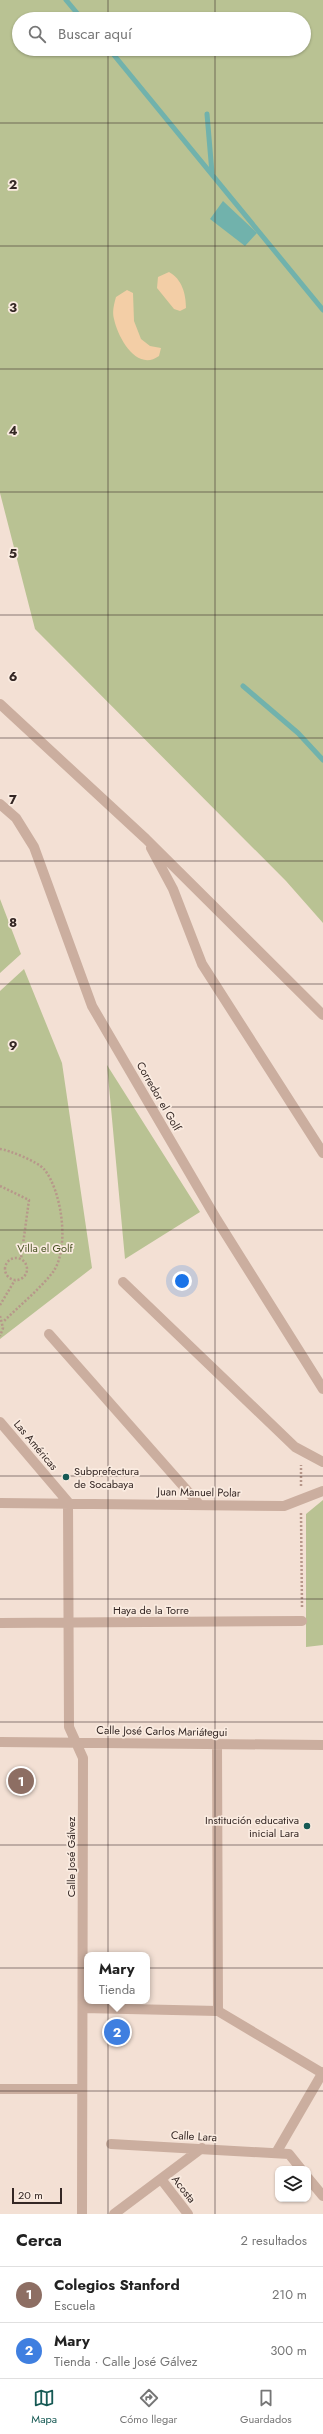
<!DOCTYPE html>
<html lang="es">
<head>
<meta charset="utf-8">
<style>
  :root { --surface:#fff; --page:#f6f6f6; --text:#222; --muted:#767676; --line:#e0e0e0; --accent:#165954 }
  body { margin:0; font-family:Jost,sans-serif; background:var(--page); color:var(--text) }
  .controls { position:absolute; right:12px; bottom:12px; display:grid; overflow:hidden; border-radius:8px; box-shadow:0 1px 3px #0004 }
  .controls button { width:36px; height:36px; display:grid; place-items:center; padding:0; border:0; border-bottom:1px solid var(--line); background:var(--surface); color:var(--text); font:20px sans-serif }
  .scale { position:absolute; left:12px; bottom:10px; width:50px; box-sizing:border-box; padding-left:4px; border:2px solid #342724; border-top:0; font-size:11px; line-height:14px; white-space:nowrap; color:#342724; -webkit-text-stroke:3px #faebe0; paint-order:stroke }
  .you { position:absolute; left:182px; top:1281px; width:14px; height:14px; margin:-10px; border:3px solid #fff; border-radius:50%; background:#1a73e8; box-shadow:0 0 0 6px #1a73e833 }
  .badge { display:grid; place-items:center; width:26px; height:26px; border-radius:50%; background:var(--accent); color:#fff; font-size:13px; font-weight:700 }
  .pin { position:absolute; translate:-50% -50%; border:2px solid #fff; box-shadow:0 1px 4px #0006 }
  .popup { position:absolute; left:84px; top:1952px; width:66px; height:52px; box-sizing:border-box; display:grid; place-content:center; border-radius:8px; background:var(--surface); filter:drop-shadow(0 1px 3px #0005); font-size:13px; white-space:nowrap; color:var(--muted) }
  .popup b { font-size:15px; color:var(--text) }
  .popup::after { content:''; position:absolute; left:50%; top:100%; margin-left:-8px; border:8px solid transparent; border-top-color:var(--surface) }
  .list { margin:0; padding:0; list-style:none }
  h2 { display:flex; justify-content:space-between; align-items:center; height:52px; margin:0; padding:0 16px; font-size:17px }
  h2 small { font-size:13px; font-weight:400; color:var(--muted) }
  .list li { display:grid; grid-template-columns:26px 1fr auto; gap:12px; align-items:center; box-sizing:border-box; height:56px; padding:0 16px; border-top:1px solid var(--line) }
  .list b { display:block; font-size:15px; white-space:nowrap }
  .list p { margin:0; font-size:13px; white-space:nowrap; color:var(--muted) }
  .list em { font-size:13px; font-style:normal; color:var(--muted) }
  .icon { flex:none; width:22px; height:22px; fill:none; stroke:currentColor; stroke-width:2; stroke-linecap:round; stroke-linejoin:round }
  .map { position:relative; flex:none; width:323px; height:2214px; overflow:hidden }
  .search { position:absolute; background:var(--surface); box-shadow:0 1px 3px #0004; left:12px; right:12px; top:12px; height:44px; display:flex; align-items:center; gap:10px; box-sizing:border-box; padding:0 14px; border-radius:22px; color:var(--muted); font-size:15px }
  .sheet { height:164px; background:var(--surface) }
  nav { display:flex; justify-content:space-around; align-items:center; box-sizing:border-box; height:56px; border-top:1px solid var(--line); background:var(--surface); font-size:11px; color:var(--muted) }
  nav a { display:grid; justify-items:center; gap:2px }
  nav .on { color:var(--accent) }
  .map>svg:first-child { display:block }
  .green { fill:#b9c293; fill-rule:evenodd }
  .sand { fill:#f3cea6 }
  .water { fill:#71b2ac }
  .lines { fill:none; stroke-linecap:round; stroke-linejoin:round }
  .stream { stroke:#71b2ac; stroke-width:5 }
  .path { stroke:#b7978a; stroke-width:2.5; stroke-dasharray:2 2; stroke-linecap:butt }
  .minor { stroke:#cbae9f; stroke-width:10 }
  .grid { fill:none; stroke:#342724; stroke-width:1; stroke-opacity:0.55 }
  .poi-dot { fill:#165954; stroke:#faebe0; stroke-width:1.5 }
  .labels { text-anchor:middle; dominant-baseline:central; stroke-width:3.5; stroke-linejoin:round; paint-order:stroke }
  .street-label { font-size:11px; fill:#342724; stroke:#faebe0 }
  .park-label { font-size:11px; fill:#495425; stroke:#faebe0 }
  .poi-label { font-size:11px; fill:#342724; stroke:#faebe0; text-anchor:start }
  .grid-label { font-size:13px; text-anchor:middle; font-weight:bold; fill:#342724; stroke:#faebe0; stroke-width:3.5; stroke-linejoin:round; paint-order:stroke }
</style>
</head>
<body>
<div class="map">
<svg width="323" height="2214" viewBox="0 0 323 2214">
  <rect width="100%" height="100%" fill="#f3e0d4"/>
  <path class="green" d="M 0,0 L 323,0 L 323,923 L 286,881 L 35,629 L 0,493 ZM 19,19 L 304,19 L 304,49 L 19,49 Z
    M 0,899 L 21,954 L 0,973 Z
    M 24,969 L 62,1063 L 92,1268 L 0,1339 L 0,991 Z
    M 107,1065 L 200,1212 L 125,1259 Z
    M 323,1500 L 323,1645 L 306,1647 L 306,1514 Z"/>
  <path class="sand" d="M 169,272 C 182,279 186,294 186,308 L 180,311 L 174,309 L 157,288 L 158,277 Z
    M 127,290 L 133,293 L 134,321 L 141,339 L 150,346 L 161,348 L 159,356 C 137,372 118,338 114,319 C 112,312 114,304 116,297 Z"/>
  <path class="water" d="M 223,201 L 257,233 L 245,246 L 210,219 Z"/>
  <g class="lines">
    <path class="stream" d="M 66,0 L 82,19
      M 109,49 L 323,310
      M 207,114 L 212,173
      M 243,686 L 298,733 L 323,760"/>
    <path class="path" d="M 0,1149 C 9,1150 38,1162 44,1169 C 62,1191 70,1248 53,1272 C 39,1290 19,1306 3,1322
      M 0,1186 L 29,1200 L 21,1259
      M5 1269a11 11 0 1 1 22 0a11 11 0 1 1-22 0Z
      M 0,1305 L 15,1280
      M 0,1316 L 3,1328 L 0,1336
      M 301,1486 L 301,1465
      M 301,1513 L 302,1608"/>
    <path class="minor" d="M 0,704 L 146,839 L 323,1015
      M 0,804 L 16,818 L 34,847 L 92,1006 L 217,1220 L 323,1389
      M 151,848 L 173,889 L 202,964 L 323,1153
      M 123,1282 L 295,1447 L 323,1462
      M 49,1334 L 199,1504
      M 0,1422 L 68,1502
      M 68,1502 L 69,1727 L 83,1758 L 82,2214
      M 0,1503 L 284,1506 L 323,1491
      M 0,1623 L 302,1621
      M 0,1742 L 323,1745
      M 217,1744 L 218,2011
      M 83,2008 L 218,2011 L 322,2073
      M 0,2089 L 82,2089
      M 111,2144 L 289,2154 L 301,2169
      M 276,2153 L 323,2072
      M 308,2178 L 323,2196
      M 161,2179 L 188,2214
      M 114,2214 L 202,2148"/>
  </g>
  <path class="grid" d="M 108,0 L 108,19M 215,0 L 215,19M 108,49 L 108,2214M 215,49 L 215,2214M 0,123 L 323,123M 0,246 L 323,246M 0,369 L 323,369M 0,492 L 323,492M 0,615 L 323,615M 0,738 L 323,738M 0,861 L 323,861M 0,984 L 323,984M 0,1107 L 323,1107M 0,1230 L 323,1230M 0,1353 L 323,1353M 0,1476 L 323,1476M 0,1599 L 323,1599M 0,1722 L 323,1722M 0,1845 L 323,1845M 0,1968 L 323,1968M 0,2091 L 323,2091"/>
  <g class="poi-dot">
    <circle cx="66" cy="1477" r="4"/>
    <circle cx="307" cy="1826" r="4"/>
  </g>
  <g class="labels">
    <g class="street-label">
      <text transform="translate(159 1096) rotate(60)">Corredor el Golf</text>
      <text transform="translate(36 1445) rotate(50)">Las Américas</text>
      <text transform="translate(199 1492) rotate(1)">Juan Manuel Polar</text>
      <text x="151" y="1610">Haya de la Torre</text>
      <text transform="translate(162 1731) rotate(1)">Calle José Carlos Mariátegui</text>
      <text transform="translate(71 1857) rotate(-90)">Calle José Gálvez</text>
      <text transform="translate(194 2136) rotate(3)">Calle Lara</text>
      <text transform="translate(184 2189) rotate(52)">Acosta</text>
    </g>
    <g class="park-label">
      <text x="45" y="1248">Villa el Golf</text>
    </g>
    <g class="poi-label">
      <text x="74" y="1471">Subprefectura<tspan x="74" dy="13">de Socabaya</tspan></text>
      <text x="299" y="1820" text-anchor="end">Institución educativa<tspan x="299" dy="13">inicial Lara</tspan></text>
    </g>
  </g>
  <g class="grid-label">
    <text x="13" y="189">2</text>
    <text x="13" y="312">3</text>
    <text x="13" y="435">4</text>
    <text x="13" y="558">5</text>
    <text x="13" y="681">6</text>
    <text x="13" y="804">7</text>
    <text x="13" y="927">8</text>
    <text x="13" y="1050">9</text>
  </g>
</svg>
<div class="controls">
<button><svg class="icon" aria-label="layers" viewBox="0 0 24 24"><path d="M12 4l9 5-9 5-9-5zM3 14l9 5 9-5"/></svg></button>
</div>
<div class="scale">20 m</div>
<div class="you"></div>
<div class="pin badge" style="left:21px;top:1781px;background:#8d6e63">1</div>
<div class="pin badge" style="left:117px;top:2032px;background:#3f7fe0">2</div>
<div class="popup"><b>Mary</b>Tienda</div>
<div class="search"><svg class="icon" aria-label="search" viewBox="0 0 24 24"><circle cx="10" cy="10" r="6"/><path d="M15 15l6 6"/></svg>Buscar aquí</div>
</div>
<section class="sheet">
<h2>Cerca<small>2 resultados</small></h2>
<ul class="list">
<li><span class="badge" style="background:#8d6e63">1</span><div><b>Colegios Stanford</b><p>Escuela</p></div><em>210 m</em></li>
<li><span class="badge" style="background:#3f7fe0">2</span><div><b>Mary</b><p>Tienda · Calle José Gálvez</p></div><em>300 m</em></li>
</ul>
</section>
<nav>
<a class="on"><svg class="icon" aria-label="map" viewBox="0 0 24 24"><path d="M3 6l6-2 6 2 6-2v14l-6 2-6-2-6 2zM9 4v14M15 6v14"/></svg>Mapa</a>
<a><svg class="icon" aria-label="directions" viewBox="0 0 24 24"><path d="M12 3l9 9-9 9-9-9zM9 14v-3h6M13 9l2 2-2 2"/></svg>Cómo llegar</a>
<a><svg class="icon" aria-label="saved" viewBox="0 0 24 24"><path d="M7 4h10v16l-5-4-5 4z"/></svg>Guardados</a>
</nav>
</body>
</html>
